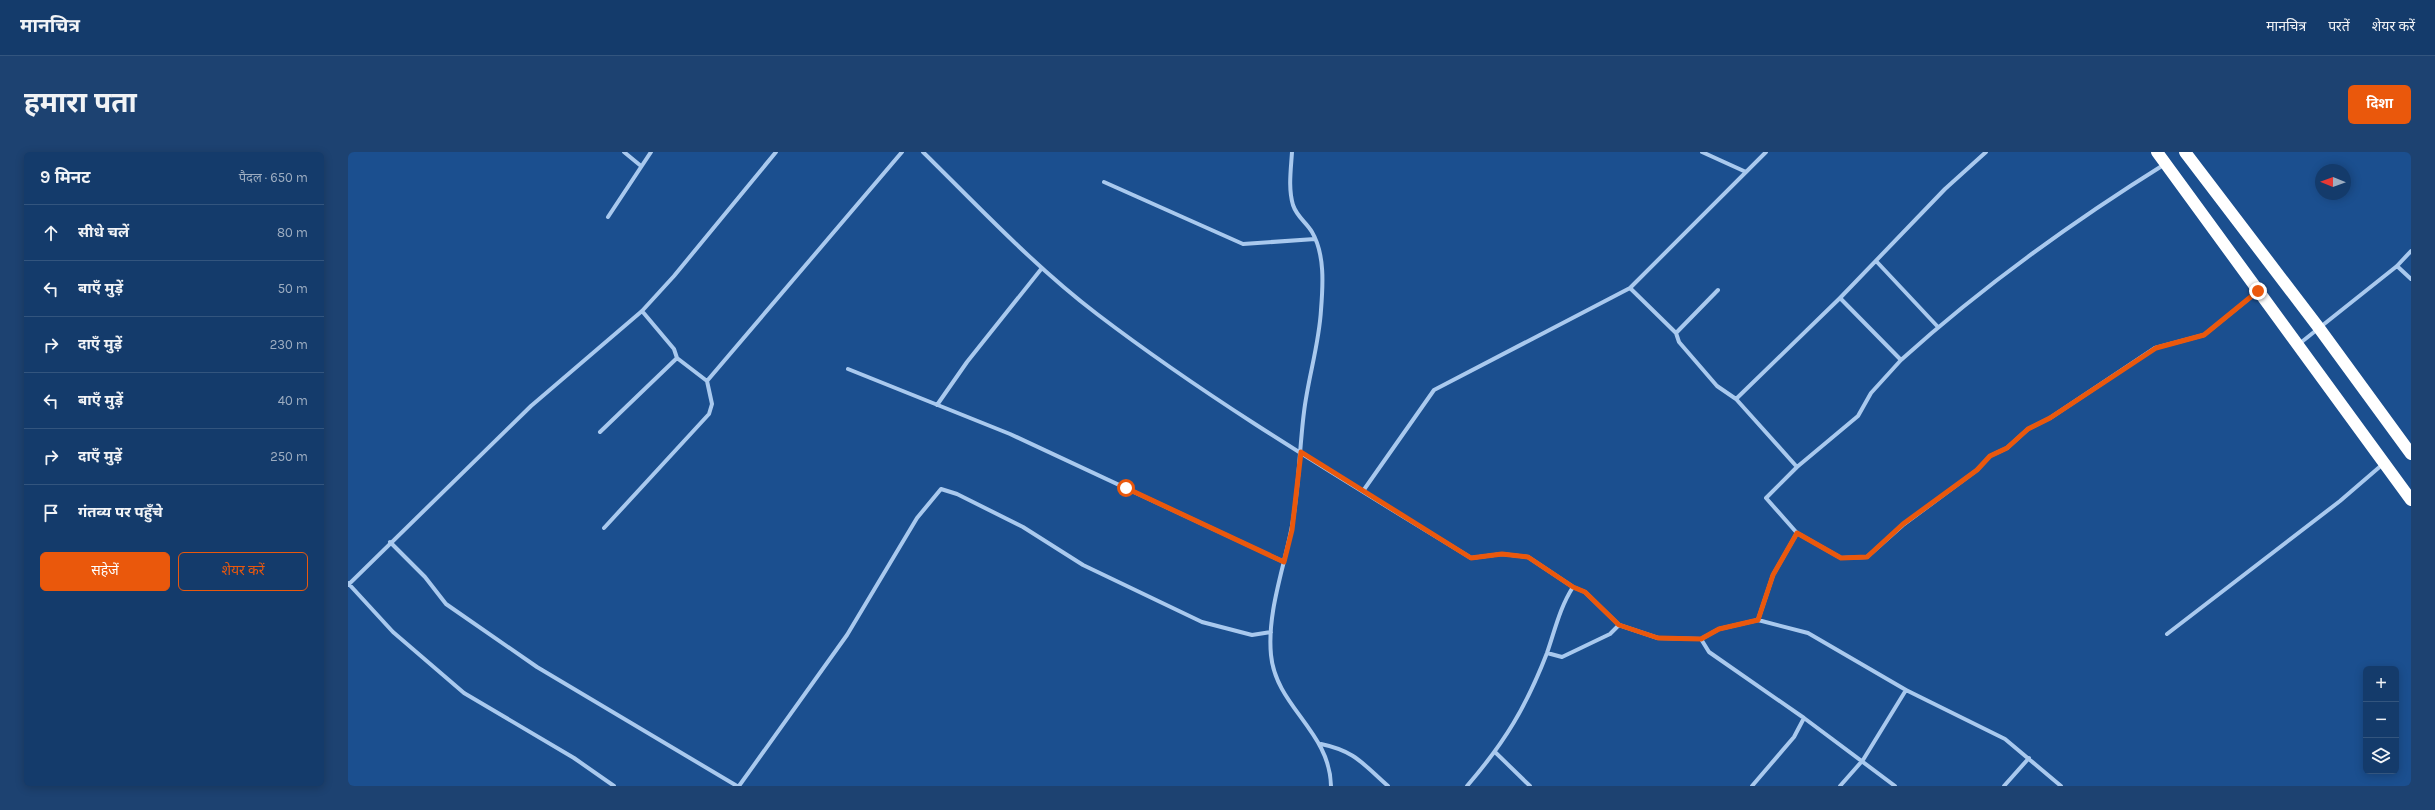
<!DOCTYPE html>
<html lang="hi">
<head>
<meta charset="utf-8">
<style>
  :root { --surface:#143b6b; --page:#1d4271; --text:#f1f3f6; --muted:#9dadc1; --line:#33557e; --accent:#ea580c }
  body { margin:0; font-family:Karla,"Noto Sans Devanagari",sans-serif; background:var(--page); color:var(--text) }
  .controls { position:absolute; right:12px; bottom:12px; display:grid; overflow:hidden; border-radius:6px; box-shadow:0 2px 10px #0003 }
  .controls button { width:36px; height:36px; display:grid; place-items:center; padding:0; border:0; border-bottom:1px solid var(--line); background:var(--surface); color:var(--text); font:20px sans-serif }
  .compass { position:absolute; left:1967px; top:12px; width:36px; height:36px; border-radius:50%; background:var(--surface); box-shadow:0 2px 10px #0003; rotate:271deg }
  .stop { position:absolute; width:12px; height:12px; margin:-9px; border:3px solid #ea580c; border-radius:50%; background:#fff }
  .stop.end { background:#ea580c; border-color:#fff; box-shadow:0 1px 4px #0008 }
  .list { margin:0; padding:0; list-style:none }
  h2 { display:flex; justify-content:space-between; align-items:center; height:52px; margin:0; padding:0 16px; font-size:17px }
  h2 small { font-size:13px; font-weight:400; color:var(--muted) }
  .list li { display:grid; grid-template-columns:26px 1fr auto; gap:12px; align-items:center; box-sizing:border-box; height:56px; padding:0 16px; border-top:1px solid var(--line) }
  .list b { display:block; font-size:15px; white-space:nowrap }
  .list em { font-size:13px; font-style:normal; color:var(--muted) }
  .actions { display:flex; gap:8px; padding:12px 16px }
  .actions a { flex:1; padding:9px 0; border:1px solid var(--accent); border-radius:6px; text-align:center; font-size:14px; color:var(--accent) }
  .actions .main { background:var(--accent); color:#fff }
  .icon { flex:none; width:22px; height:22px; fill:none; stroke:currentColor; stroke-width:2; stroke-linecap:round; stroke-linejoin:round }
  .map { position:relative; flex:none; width:2063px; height:634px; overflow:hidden; border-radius:6px }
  header { display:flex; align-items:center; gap:24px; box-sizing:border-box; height:56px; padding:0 20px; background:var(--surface); border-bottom:1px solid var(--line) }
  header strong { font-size:19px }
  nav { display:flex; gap:22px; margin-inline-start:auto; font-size:14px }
  .intro { display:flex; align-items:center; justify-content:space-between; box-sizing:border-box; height:96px; padding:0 24px }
  h1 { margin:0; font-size:28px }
  .button { padding:10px 18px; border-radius:6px; background:var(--accent); color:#fff; font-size:14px; font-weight:700 }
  main { display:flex; gap:24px; padding:0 24px }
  aside { flex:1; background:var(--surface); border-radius:6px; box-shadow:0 2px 10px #0003 }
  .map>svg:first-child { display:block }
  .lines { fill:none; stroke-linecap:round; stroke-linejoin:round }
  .street { stroke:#a9c9ee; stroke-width:4 }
  .highway { stroke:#fff; stroke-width:12 }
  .route { stroke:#ea580c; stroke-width:5 }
</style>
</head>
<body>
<header>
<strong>मानचित्र</strong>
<nav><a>मानचित्र</a><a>परतें</a><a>शेयर करें</a></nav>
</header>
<div class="intro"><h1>हमारा पता</h1><a class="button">दिशा</a></div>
<main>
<aside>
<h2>9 मिनट<small>पैदल · 650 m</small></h2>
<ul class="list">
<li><svg class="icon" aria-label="ahead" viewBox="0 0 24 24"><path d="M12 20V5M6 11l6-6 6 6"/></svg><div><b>सीधे चलें</b></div><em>80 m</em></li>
<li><svg class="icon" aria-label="left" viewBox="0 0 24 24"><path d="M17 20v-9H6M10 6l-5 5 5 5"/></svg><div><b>बाएँ मुड़ें</b></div><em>50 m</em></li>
<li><svg class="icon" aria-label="right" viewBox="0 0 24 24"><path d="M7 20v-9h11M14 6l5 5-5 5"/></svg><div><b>दाएँ मुड़ें</b></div><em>230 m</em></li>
<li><svg class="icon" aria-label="left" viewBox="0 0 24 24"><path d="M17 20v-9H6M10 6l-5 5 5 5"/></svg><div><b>बाएँ मुड़ें</b></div><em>40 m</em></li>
<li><svg class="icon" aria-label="right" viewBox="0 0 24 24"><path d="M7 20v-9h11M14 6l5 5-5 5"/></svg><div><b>दाएँ मुड़ें</b></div><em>250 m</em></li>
<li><svg class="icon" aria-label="arrive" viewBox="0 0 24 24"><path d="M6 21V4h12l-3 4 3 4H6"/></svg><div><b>गंतव्य पर पहुँचे</b></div></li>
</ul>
<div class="actions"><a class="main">सहेजें</a><a>शेयर करें</a></div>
</aside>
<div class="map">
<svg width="2063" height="634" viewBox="0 0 2063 634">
  <rect width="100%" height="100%" fill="#1b4f8f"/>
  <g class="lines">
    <path class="street" d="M 276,0 L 293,14
      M 575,0 C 631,55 686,114 749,162 C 867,252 996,328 1123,406 L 1154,402 L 1180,405 L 1225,435 L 1237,440 L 1271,473 L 1310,486 L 1353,487 L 1371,477 L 1410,468 L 1460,481 L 1558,538
      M 944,0 C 943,17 940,36 945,53 C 949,65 958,70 964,80 C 977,102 975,133 973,158 C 971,193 960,226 956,260 C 951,299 951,340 943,379 C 935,419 919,462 923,503 C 928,555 982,579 983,634
      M 1354,0 L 1398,20
      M 1638,0 L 1597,37 L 1492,146 L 1553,208 C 1634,135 1724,70 1817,12
      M 756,30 L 895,92 L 967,87
      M 260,65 L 303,0
      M 1529,110 L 1590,175
      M 2049,114 L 2063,127
      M 1282,136 L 1328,181 L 1331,190 L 1369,234 L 1388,247 L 1449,315
      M 1328,181 L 1370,138
      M 1951,192 L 2049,114 L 2063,99
      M 1553,208 L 1523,241 L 1510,264 L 1449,315 L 1418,346 L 1449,381 L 1493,406 L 1519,405 L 1555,373 L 1629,318 L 1642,304 L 1659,296 L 1680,277 L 1702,266 L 1807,196 L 1856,183 L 1909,140
      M 500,217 L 662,282 L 936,410
      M 359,229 L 554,0
      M 1388,247 L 1492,146
      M 589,253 L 619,210 L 694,116
      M 252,280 L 329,206
      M 1015,339 L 1086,238 L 1282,136 L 1418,0
      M 256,376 L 361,262 L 364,252 L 359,229 L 329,206 L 326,197 L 294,159
      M 42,390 L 77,425 L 98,452 L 189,515 L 389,634
      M 0,431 L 45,480 L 116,541 L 226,606 L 266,634
      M 0,433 L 183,254 L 294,159 L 326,124 L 428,0
      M 1410,468 L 1425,423 L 1449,381
      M 1819,482 L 1992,349 L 2035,312
      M 1353,487 L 1361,500 L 1456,566 L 1547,634
      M 1199,501 L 1214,505 L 1262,482 L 1271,473
      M 973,592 C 1007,599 1015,612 1040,634
      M 1148,601 L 1182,634
      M 391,634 L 499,483 L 569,366 L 593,337 L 609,342 L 675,375 L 735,413 L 854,470 L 904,483 L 923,480
      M 1119,634 C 1157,590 1178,555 1199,501 C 1207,478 1212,455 1225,435
      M 1404,634 L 1446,585 L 1456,566
      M 1492,634 L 1515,608 L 1558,538 L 1657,587 L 1713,634
      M 1656,634 L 1681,606"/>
    <path class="highway" d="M 1809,0 L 2063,348
      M 1837,0 L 1971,176 L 2063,302"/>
  </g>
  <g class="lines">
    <path class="route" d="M 778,336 L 936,410 L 944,378 L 953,300 L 1123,406 L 1154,402 L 1180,405 L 1225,435 L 1237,440 L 1271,473 L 1310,486 L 1353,487 L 1371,477 L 1410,468 L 1425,423 L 1449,381 L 1493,406 L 1519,405 L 1555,372 L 1629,318 L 1642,304 L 1659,296 L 1680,277 L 1702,266 L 1808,196 L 1856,183 L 1910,139"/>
  </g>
</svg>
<div class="controls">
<button>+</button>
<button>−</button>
<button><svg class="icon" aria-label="layers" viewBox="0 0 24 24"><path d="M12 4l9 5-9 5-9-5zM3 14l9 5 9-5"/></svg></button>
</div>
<svg class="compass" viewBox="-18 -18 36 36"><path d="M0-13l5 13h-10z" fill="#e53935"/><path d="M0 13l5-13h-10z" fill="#9dadc1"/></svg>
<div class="stop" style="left:778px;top:336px"></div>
<div class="stop end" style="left:1910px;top:139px"></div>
</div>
</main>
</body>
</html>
